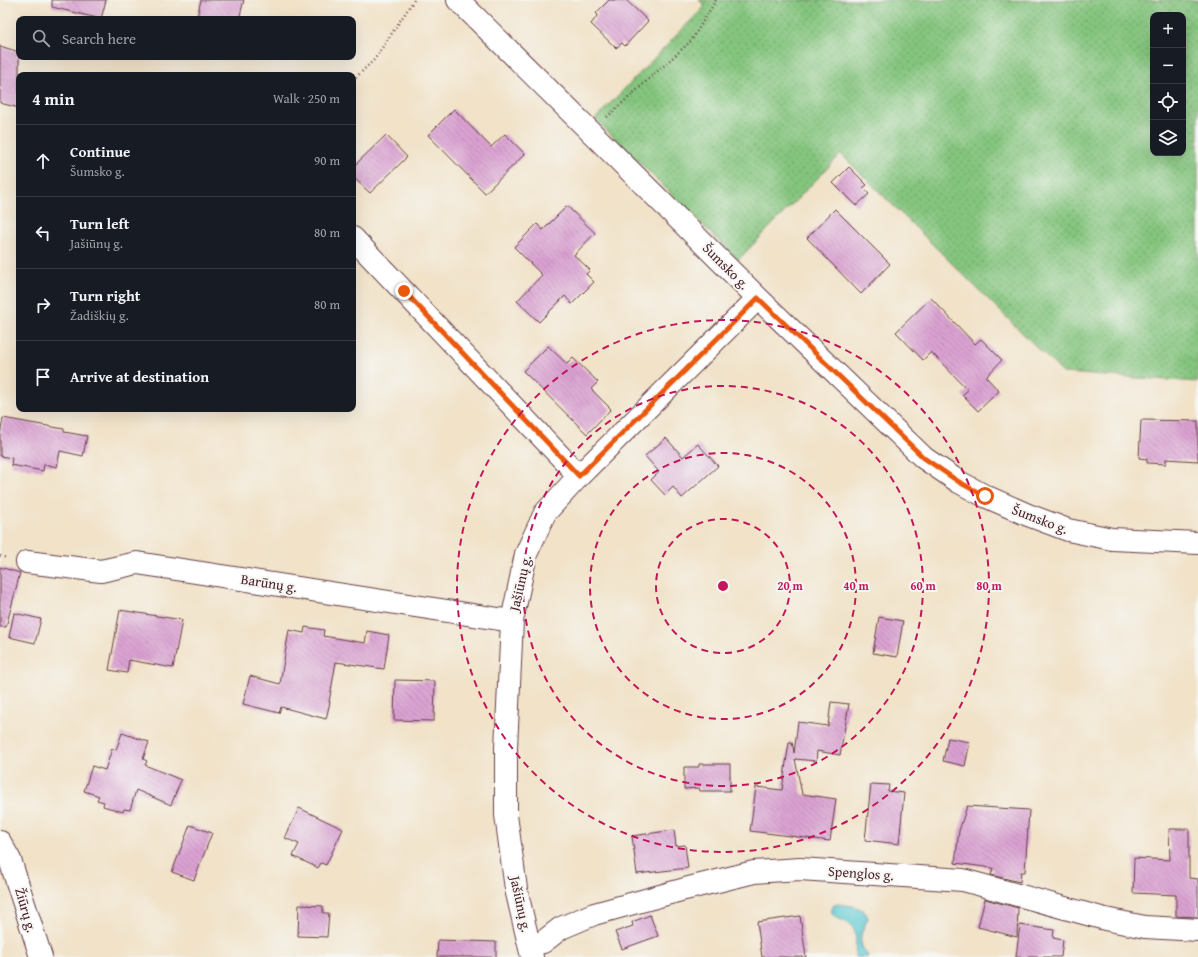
<!DOCTYPE html>
<html lang="en">
<head>
<meta charset="utf-8">
<style>
  :root { --surface:#171b24; --page:#242831; --text:#f1f3f6; --muted:#9ea1a6; --line:#363941 }
  body { margin:0; font-family:"Gentium Book Plus",serif; background:var(--page); color:var(--text) }
  .controls { position:absolute; right:12px; top:12px; display:grid; overflow:hidden; border-radius:8px; box-shadow:0 4px 16px #0002 }
  .controls button { width:36px; height:36px; display:grid; place-items:center; padding:0; border:0; border-bottom:1px solid var(--line); background:var(--surface); color:var(--text); font:20px sans-serif }
  .stop { position:absolute; width:12px; height:12px; margin:-9px; border:3px solid #ea580c; border-radius:50%; background:#fff }
  .stop.end { background:#ea580c; border-color:#fff; box-shadow:0 1px 4px #0008 }
  .list { margin:0; padding:0; list-style:none }
  h2 { display:flex; justify-content:space-between; align-items:center; height:52px; margin:0; padding:0 16px; font-size:17px }
  h2 small { font-size:13px; font-weight:400; color:var(--muted) }
  .list li { display:grid; grid-template-columns:26px 1fr auto; gap:12px; align-items:center; box-sizing:border-box; height:72px; padding:0 16px; border-top:1px solid var(--line) }
  .list b { display:block; font-size:15px; white-space:nowrap }
  .list p { margin:0; font-size:13px; white-space:nowrap; color:var(--muted) }
  .list em { font-size:13px; font-style:normal; color:var(--muted) }
  .icon { flex:none; width:22px; height:22px; fill:none; stroke:currentColor; stroke-width:2; stroke-linecap:round; stroke-linejoin:round }
  .map { position:relative; flex:none; width:1198px; height:957px; overflow:hidden }
  .search { position:absolute; background:var(--surface); box-shadow:0 4px 16px #0002; left:16px; top:16px; width:340px; height:44px; display:flex; align-items:center; gap:10px; box-sizing:border-box; padding:0 14px; border-radius:8px; color:var(--muted); font-size:15px }
  .panel { position:absolute; background:var(--surface); box-shadow:0 4px 16px #0002; left:16px; top:72px; width:340px; height:340px; border-radius:8px }
  .map>svg:first-child { display:block }
  .grass { fill:url(#grass-dots); stroke:#677254; fill-rule:evenodd }
  .water { fill:#5dcad2; stroke:#54747e }
  .building { fill:url(#building-back-hatch) }
  .lines { fill:none; stroke-linecap:round; stroke-linejoin:round }
  .minor-casing { stroke:#633c43; stroke-width:24 }
  .path { stroke:#633c43; stroke-width:2.5; stroke-dasharray:1 3; stroke-linecap:butt }
  .minor { stroke:#fff; stroke-width:22 }
  .route { stroke:#ea580c; stroke-width:5 }
  .ring { fill:none; stroke:#c2185b; stroke-width:2; stroke-dasharray:7 5 }
  .labels { text-anchor:middle; dominant-baseline:central; stroke-width:4; stroke-linejoin:round; paint-order:stroke }
  .street-label { font-size:14px; fill:#4a1f2b; stroke:#f6f6f2 }
  .centre { fill:#c2185b; stroke:#f6f6f2; stroke-width:2 }
  .ring-label { font-size:12px; text-anchor:middle; font-weight:bold; fill:#c2185b; stroke:#f6f6f2; stroke-width:4; stroke-linejoin:round; paint-order:stroke }
</style>
</head>
<body>
<div class="map">
<svg width="1198" height="957" viewBox="0 0 1198 957">
  <defs>
    <pattern id="grass-dots" width="8" height="8" patternUnits="userSpaceOnUse"><rect width="8" height="8" fill="#84c57e"/><path d="M2 2h.1M6 6h.1" fill="none" stroke="#6e9f67" stroke-width="1.8" stroke-linecap="round"/></pattern>
    <pattern id="building-back-hatch" width="6" height="6" patternUnits="userSpaceOnUse"><rect width="6" height="6" fill="#daa2d2"/><path d="M-1 5l2 2M0 0l6 6M5-1l2 2" fill="none" stroke="#b383ab"/></pattern>
  </defs>
  <rect width="100%" height="100%" fill="#f6f6f2"/>
  <filter id="ink" filterUnits="userSpaceOnUse"><feTurbulence type="fractalNoise" baseFrequency=".025" numOctaves="2"/><feDisplacementMap in="SourceGraphic" scale="8" xChannelSelector="R" yChannelSelector="G"/><feConvolveMatrix kernelMatrix="1 2 1 2 8 2 1 2 1" color-interpolation-filters="sRGB"/></filter>
  <filter id="wash" filterUnits="userSpaceOnUse"><feTurbulence type="fractalNoise" baseFrequency=".012" numOctaves="4" result="noise"/><feDisplacementMap in="SourceGraphic" scale="16" xChannelSelector="R" yChannelSelector="G"/><feGaussianBlur stdDeviation="0.9" result="paint"/><feColorMatrix in="noise" values="0 0 0 0 0 0 0 0 0 0 0 0 0 0 0 0 0 1.4 0 .05"/><feComposite in="paint" operator="in"/></filter>
  <g filter="url(#wash)">
    <rect width="100%" height="100%" fill="#f1e2c8"/>
    <path class="grass" d="M 699,0 L 1198,0 L 1198,382 L 1063,373 L 841,154 L 738,260 L 595,119 L 705,6 ZM 1153,15 L 1183,15 L 1183,153 L 1153,153 Z"/>
    <path class="water" d="M 838,904 C 849,906 864,905 868,918 C 864,927 858,935 862,946 C 863,950 867,953 868,957 L 855,957 C 855,948 858,936 853,928 C 849,919 824,919 834,905 Z"/>
    <g id="blocks">
      <path class="building" d="M 52,0 L 106,0 L 101,19 L 52,7 Z
        M 201,0 L 244,0 L 239,19 L 207,19 L 197,17 Z
        M 609,0 L 626,0 L 648,21 L 625,46 L 622,43 L 616,48 L 591,24 L 598,15 L 596,13 Z
        M 0,46 L 19,52 L 19,108 L 0,103 Z
        M 454,109 L 491,147 L 505,134 L 525,154 L 485,193 L 428,135 Z
        M 386,135 L 407,157 L 370,193 L 353,177 L 353,167 Z
        M 849,167 L 867,185 L 863,188 L 869,194 L 856,206 L 833,183 Z
        M 567,206 L 595,233 L 574,255 L 590,270 L 586,274 L 594,282 L 572,304 L 565,296 L 539,322 L 517,301 L 542,275 L 514,247 L 537,224 L 543,230 Z
        M 835,209 L 890,264 L 861,294 L 807,238 Z
        M 931,298 L 975,344 L 981,339 L 1002,360 L 986,377 L 999,391 L 978,411 L 962,395 L 968,390 L 931,352 L 923,360 L 896,332 Z
        M 548,346 L 567,364 L 573,358 L 598,382 L 591,389 L 611,409 L 587,434 L 523,371 Z
        M 3,418 L 64,429 L 64,432 L 87,436 L 83,456 L 60,451 L 57,467 L 44,464 L 43,471 L 11,465 L 12,458 L 0,456 L 0,435 Z
        M 1141,420 L 1198,421 L 1198,461 L 1166,459 L 1166,464 L 1147,463 L 1147,459 L 1139,458 Z
        M 666,438 L 683,457 L 698,444 L 718,466 L 682,498 L 673,487 L 665,495 L 651,480 L 659,472 L 645,456 Z
        M 0,567 L 20,573 L 6,627 L 0,627 Z
        M 120,610 L 182,620 L 173,668 L 129,660 L 127,673 L 109,670 Z
        M 14,613 L 41,619 L 35,643 L 9,637 Z
        M 879,617 L 903,621 L 897,657 L 873,653 Z
        M 305,627 L 324,630 L 323,636 L 365,643 L 367,631 L 389,635 L 384,669 L 336,662 L 329,702 L 330,702 L 326,719 L 281,707 L 279,713 L 243,704 L 250,676 L 280,684 L 289,630 L 304,633 Z
        M 395,680 L 435,681 L 434,721 L 394,720 Z
        M 831,702 L 849,704 L 840,755 L 817,751 L 816,761 L 795,759 L 802,794 L 836,799 L 830,841 L 750,831 L 756,787 L 782,790 L 789,742 L 792,742 L 794,753 L 798,722 L 828,726 Z
        M 122,733 L 149,742 L 143,759 L 147,761 L 145,765 L 181,780 L 171,805 L 136,790 L 130,810 L 124,809 L 123,812 L 103,806 L 104,802 L 97,800 L 99,796 L 84,791 L 92,766 L 105,770 L 112,749 L 116,750 Z
        M 948,738 L 970,742 L 965,766 L 943,761 Z
        M 699,764 L 730,764 L 730,791 L 700,791 L 699,788 L 684,789 L 684,767 L 699,767 Z
        M 871,784 L 889,785 L 888,791 L 904,793 L 899,844 L 865,840 Z
        M 967,806 L 1029,810 L 1025,872 L 1021,872 L 1020,882 L 991,875 L 993,868 L 955,863 L 959,831 Z
        M 299,808 L 343,829 L 326,865 L 321,863 L 318,868 L 293,856 L 299,844 L 285,838 Z
        M 190,825 L 212,833 L 194,880 L 172,872 Z
        M 1169,829 L 1189,829 L 1189,878 L 1198,879 L 1198,917 L 1176,916 L 1176,895 L 1133,893 L 1134,858 L 1170,860 Z
        M 674,830 L 676,846 L 685,845 L 688,868 L 637,874 L 632,836 Z
        M 985,899 L 1018,908 L 1017,937 L 978,927 Z
        M 299,905 L 323,906 L 323,913 L 329,913 L 327,937 L 298,936 Z
        M 650,915 L 658,936 L 622,949 L 615,932 L 633,926 L 632,922 Z
        M 800,916 L 806,957 L 762,957 L 757,922 Z
        M 1020,925 L 1054,930 L 1053,938 L 1063,940 L 1061,957 L 1016,957 Z
        M 438,940 L 496,942 L 496,957 L 437,957 Z"/>
    </g>
  </g>
  <g filter="url(#ink)">
    <use href="#blocks" fill-opacity="0" stroke="#633c43" stroke-width="1"/>
    <g class="lines">
      <g class="minor-casing">
        <path id="minor" d="M 458,0 L 758,298 L 924,458 L 959,482 L 985,496 L 1028,515 L 1068,530 L 1112,539 L 1198,543
          M 353,238 L 579,476
          M 27,562 L 101,571 L 137,563 L 512,621
          M 0,842 L 10,860 L 41,957
          M 530,945 L 543,942 L 561,928 L 594,914 L 685,889 L 754,872 L 800,869 L 963,880 L 1105,919 L 1145,927 L 1198,930
          M 532,957 L 516,889 L 506,815 L 506,748 L 512,621 L 526,554 L 545,513 L 579,476 L 758,298"/>
      </g>
      <path class="path" d="M 353,80 L 374,60 L 414,0
        M 607,117 L 691,41 L 716,0
        M 0,556 L 7,558"/>
      <use href="#minor" class="minor"/>
    </g>
  </g>
  <g class="lines" filter="url(#ink)">
    <path class="route" d="M 404,291 L 579,476 L 758,298 L 924,458 L 959,482 L 985,496"/>
  </g>
  <g class="ring">
    <circle cx="723" cy="586" r="67"/>
    <circle cx="723" cy="586" r="133"/>
    <circle cx="723" cy="586" r="200"/>
    <circle cx="723" cy="586" r="266"/>
  </g>
  <g class="labels">
    <g class="street-label">
      <text transform="translate(726 266) rotate(45)">Šumsko g.</text>
      <text transform="translate(1040 519) rotate(21)">Šumsko g.</text>
      <text transform="translate(269 583) rotate(9)">Barūnų g.</text>
      <text transform="translate(520 583) rotate(-77)">Jašiūnų g.</text>
      <text transform="translate(861 873) rotate(4)">Spenglos g.</text>
      <text transform="translate(521 904) rotate(78)">Jašiūnų g.</text>
      <text transform="translate(26 910) rotate(74)">Žiūrų g.</text>
    </g>
  </g>
  <circle cx="723" cy="586" r="6" class="centre"/>
  <g class="ring-label">
    <text x="790" y="590">20 m</text>
    <text x="856" y="590">40 m</text>
    <text x="923" y="590">60 m</text>
    <text x="989" y="590">80 m</text>
  </g>
</svg>
<div class="controls">
<button>+</button>
<button>−</button>
<button><svg class="icon" aria-label="locate" viewBox="0 0 24 24"><circle cx="12" cy="12" r="6"/><path d="M12 2v4M12 18v4M2 12h4M18 12h4"/></svg></button>
<button><svg class="icon" aria-label="layers" viewBox="0 0 24 24"><path d="M12 4l9 5-9 5-9-5zM3 14l9 5 9-5"/></svg></button>
</div>
<div class="stop" style="left:985px;top:496px"></div>
<div class="stop end" style="left:404px;top:291px"></div>
<div class="search"><svg class="icon" aria-label="search" viewBox="0 0 24 24"><circle cx="10" cy="10" r="6"/><path d="M15 15l6 6"/></svg>Search here</div>
<section class="panel">
<h2>4 min<small>Walk · 250 m</small></h2>
<ul class="list">
<li><svg class="icon" aria-label="ahead" viewBox="0 0 24 24"><path d="M12 20V5M6 11l6-6 6 6"/></svg><div><b>Continue</b><p>Šumsko g.</p></div><em>90 m</em></li>
<li><svg class="icon" aria-label="left" viewBox="0 0 24 24"><path d="M17 20v-9H6M10 6l-5 5 5 5"/></svg><div><b>Turn left</b><p>Jašiūnų g.</p></div><em>80 m</em></li>
<li><svg class="icon" aria-label="right" viewBox="0 0 24 24"><path d="M7 20v-9h11M14 6l5 5-5 5"/></svg><div><b>Turn right</b><p>Žadiškių g.</p></div><em>80 m</em></li>
<li><svg class="icon" aria-label="arrive" viewBox="0 0 24 24"><path d="M6 21V4h12l-3 4 3 4H6"/></svg><div><b>Arrive at destination</b></div></li>
</ul>
</section>
</div>
</body>
</html>
